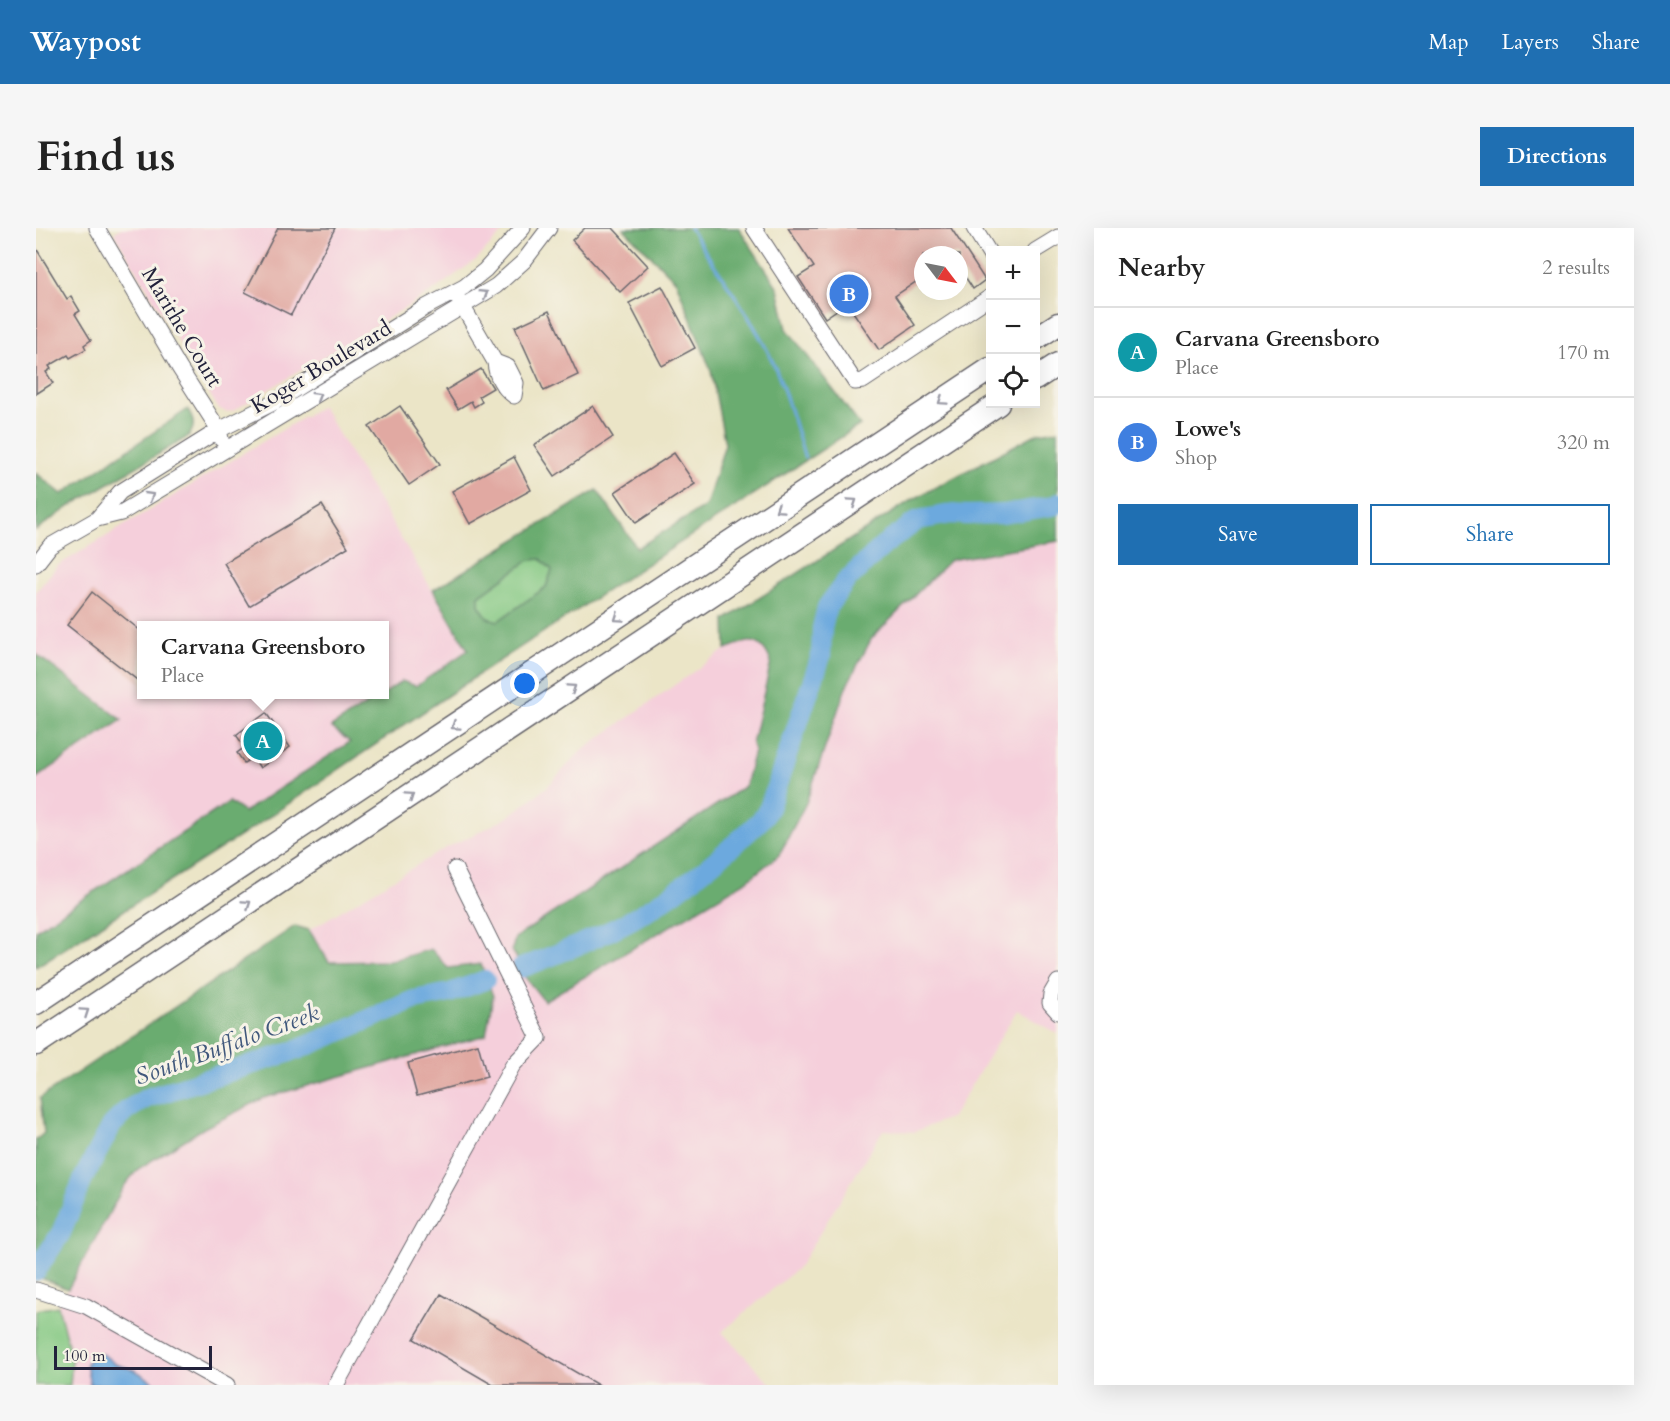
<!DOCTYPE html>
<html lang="en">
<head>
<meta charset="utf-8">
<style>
  :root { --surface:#fff; --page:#f6f6f6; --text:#222; --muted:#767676; --line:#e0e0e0; --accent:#1f6fb2 }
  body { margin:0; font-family:Cardo,serif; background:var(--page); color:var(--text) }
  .controls { position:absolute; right:18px; top:18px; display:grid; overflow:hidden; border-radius:0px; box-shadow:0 6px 24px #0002 }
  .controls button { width:54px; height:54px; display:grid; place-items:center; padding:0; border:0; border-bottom:2px solid var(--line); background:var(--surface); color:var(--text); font:30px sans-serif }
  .compass { position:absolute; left:878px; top:18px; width:54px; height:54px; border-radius:50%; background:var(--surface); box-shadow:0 6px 24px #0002; rotate:122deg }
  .scale { position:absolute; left:18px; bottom:15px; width:158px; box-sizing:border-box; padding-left:6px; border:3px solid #22223b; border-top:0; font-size:16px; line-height:21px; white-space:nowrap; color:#22223b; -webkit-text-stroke:4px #f7f3e8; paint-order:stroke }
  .you { position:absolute; left:489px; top:456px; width:21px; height:21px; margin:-15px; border:4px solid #fff; border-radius:50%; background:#1a73e8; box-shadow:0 0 0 9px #1a73e833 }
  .badge { display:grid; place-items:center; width:39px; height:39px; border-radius:50%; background:var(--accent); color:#fff; font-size:20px; font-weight:700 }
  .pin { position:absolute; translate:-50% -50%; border:3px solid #fff; box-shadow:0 2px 6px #0006 }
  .popup { position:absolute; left:101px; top:393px; width:252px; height:78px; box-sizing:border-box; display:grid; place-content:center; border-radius:0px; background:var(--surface); filter:drop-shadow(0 2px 4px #0005); font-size:20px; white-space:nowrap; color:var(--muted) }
  .popup b { font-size:22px; color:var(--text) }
  .popup::after { content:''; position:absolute; left:50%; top:100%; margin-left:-12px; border:12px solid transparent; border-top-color:var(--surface) }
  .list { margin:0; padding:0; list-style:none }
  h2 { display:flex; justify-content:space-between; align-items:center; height:78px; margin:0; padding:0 24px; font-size:26px }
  h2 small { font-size:20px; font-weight:400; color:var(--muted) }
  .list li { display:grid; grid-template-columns:39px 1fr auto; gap:18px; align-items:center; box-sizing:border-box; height:90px; padding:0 24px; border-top:2px solid var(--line) }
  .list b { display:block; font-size:22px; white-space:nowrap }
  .list p { margin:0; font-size:20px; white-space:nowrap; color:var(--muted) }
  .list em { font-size:20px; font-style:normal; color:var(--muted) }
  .actions { display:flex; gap:12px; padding:18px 24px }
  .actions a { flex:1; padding:14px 0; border:2px solid var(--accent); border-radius:0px; text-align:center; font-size:21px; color:var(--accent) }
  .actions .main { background:var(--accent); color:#fff }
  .icon { flex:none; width:33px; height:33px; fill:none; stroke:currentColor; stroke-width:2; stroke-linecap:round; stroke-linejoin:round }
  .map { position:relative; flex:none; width:1022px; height:1157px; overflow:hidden; border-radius:0px }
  header { display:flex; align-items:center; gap:36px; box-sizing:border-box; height:84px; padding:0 30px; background:var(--accent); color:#fff }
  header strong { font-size:28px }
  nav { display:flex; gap:33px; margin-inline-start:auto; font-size:21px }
  .intro { display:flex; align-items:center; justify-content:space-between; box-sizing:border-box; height:144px; padding:0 36px }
  h1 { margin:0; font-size:42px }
  .button { padding:15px 27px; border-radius:0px; background:var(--accent); color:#fff; font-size:21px; font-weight:700 }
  main { display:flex; gap:36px; padding:0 36px }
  aside { flex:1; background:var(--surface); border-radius:0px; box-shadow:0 6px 24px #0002 }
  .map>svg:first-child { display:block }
  .built { fill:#f5cfdb }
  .green { fill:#84c882; stroke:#53755e; stroke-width:1.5 }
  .forest { fill:#6bac70; stroke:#466756; stroke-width:1.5; fill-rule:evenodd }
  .water { fill:#6ca9de; stroke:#47668c; stroke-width:1.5 }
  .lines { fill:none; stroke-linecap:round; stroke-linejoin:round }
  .stream { stroke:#6ca9de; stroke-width:3 }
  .river { stroke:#6ca9de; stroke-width:20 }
  .building { fill:#e1a9a2 }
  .minor-casing { stroke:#68666c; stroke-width:17 }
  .highway-casing { stroke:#68666c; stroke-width:25 }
  .minor { stroke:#fff; stroke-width:15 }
  .highway { stroke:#fff; stroke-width:22 }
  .oneway { stroke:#9c9ca7 }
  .labels { text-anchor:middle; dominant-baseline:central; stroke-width:6; stroke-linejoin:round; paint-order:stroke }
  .street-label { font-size:22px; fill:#22223b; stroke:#f7f3e8 }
  .water-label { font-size:24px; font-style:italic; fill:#40587c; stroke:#f7f3e8 }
</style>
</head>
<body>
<header>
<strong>Waypost</strong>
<nav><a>Map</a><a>Layers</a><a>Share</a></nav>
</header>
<div class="intro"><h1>Find us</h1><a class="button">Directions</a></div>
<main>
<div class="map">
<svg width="1022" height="1157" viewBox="0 0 1022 1157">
  <rect width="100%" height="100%" fill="#f7f3e8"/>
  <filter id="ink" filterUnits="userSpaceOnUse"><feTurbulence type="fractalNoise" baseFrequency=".0167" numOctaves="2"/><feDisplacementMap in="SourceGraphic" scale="12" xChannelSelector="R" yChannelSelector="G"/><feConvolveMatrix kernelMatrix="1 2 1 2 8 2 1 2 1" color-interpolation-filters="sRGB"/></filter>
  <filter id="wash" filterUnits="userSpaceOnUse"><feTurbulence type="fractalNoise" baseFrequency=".008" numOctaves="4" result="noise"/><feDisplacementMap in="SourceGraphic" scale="24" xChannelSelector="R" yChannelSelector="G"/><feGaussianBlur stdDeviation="1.35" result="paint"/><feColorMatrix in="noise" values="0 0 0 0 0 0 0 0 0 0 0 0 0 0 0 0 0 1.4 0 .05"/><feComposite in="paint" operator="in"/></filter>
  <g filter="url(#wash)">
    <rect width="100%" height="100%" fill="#ebe5c7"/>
    <path class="built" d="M 85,0 L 471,0 L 440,32 L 394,65 L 197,183 L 190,184 L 182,180 L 78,5 Z
      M 286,178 L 432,422 L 380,458 L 366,453 L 349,465 L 348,398 L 106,398 L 106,466 L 346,467 L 295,498 L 314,513 L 208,585 L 193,574 L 0,702 L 0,550 L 86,492 L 0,426 L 0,364 L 21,338 Z
      M 1022,313 L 1022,806 L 981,782 L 916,889 L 878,904 L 847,902 L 763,1039 L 686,1104 L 736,1157 L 34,1157 L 36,1132 L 22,1078 L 88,958 L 102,941 L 168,900 L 228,870 L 450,806 L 412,740 L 394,721 L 354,733 L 293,734 L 273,702 L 408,621 L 469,591 L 511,559 L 546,522 L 690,421 L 709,413 L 722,415 L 731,425 L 735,434 L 716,516 L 718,523 L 709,558 L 479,710 L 489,749 L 508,773 L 712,652 L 743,627 L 770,575 L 810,459 L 836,410 L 914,332 Z"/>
    <path class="green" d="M 505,331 L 516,342 L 510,359 L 462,393 L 452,391 L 443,377 L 443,368 L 493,332 Z
      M 22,1078 L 36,1132 L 34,1157 L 0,1157 L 0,1082 Z"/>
    <path class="forest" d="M 587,0 L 703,0 L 742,60 L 751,101 L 824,197 L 445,445 L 215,601 L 0,739 L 0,702 L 193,574 L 208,584 L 314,514 L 295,499 L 345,467 L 348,466 L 349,465 L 366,453 L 380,458 L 432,422 L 397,362 L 561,262 L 601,320 L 670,278 L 689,216 L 675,143 L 640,53 ZM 505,331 L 516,342 L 510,359 L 462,393 L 452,390 L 443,377 L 443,368 L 493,332 Z
      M 152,181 C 158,192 161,200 150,210 L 36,277 L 0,302 L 0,245 L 26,266 Z
      M 1022,202 L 1022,313 L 914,332 L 836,410 L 810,459 L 770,575 L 743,627 L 712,652 L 508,773 L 489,749 L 476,722 L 479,710 L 709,558 L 718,523 L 716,516 L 735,434 C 725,407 711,412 690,421 L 689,392 L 874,273 L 1002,205 Z
      M 0,426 L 86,492 L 0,550 Z
      M 259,698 L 273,702 L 293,734 L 354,733 L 395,721 L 412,740 L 445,736 L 457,768 L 450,807 L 228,870 L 168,900 L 102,941 L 88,958 L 32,1061 L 0,1048 L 0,912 L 8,905 L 4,870 Z"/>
    <path class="water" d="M 67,1126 L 79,1136 L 99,1142 L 122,1157 L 54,1157 L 50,1135 L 58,1128 Z"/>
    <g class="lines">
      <path class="stream" d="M 654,0 C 681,43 713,84 735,130 C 750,162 758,196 769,230
        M 0,1025 L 9,1031"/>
      <path class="river" d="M 485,740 C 522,726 560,711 595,692 C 643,665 686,629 726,591 L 733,580 L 785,428 L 786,400 L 791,379 L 810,353 L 848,317 L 882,292 L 915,286 L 930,287 L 967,286 L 1017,278 L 1022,275
        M 0,1043 L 25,1005 L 48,949 L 76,897 L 91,882 L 111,870 L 261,822 L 378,772 L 414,765 L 449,752"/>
    </g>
    <g id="blocks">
      <path class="building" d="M 242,0 L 299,0 L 255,87 L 209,64 Z
        M 549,0 L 577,0 L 612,38 L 584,64 L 536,12 Z
        M 752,0 L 915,0 L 949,52 L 937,61 L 926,44 L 923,47 L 923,27 L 887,27 L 887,49 L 859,68 L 879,97 L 843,122 L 811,75 L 789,90 L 762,49 L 778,39 Z
        M 0,20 L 31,71 L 35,68 L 44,83 L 39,86 L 55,112 L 48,117 L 50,121 L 34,130 L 32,127 L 13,138 L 15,141 L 10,144 L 17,155 L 0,166 Z
        M 626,58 L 659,120 L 626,138 L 593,75 Z
        M 513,83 L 542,147 L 508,163 L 479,99 Z
        M 445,141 L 457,160 L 443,168 L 446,174 L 438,179 L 435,173 L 422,181 L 410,162 Z
        M 364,178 L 404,236 L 373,257 L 333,199 Z
        M 557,178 L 577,209 L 519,248 L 498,217 Z
        M 638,225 L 659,256 L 600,295 L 579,264 Z
        M 478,229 L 495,262 L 434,296 L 416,263 Z
        M 286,277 L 312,319 L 213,378 L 188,335 Z
        M 56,364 L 105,403 L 105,455 L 31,397 Z
        M 230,485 L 254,519 L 224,540 L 217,529 L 208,535 L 201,525 L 209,519 L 200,507 Z
        M 442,816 L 451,849 L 381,868 L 372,835 Z
        M 405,1066 L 562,1157 L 457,1157 L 378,1111 Z"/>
    </g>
  </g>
  <g filter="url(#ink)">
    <use href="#blocks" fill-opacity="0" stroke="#68666c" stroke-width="1.5"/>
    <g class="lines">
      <g class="minor-casing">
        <path id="minor" d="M 61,0 L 144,141 L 183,202 L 185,211
          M 718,0 L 819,154 L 827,153 L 954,69
          M 938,0 L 954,26
          M 999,23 L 1022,9
          M 423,72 L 459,134 C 460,149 466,159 478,168 L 480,155 L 472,139 L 459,134
          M 61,291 L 84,264 L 183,202 L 239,174 L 390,79 L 428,59 L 449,42 L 487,0
          M 0,336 L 14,318 L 61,291 L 85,285 L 460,58 L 488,33 L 513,0
          M 1022,754 L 1015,766 L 1014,775 L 1022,784
          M 0,1062 L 50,1078 L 191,1157
          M 300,1157 L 477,837 L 503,810 L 419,641"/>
      </g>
      <g class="highway-casing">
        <path id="highway" d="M 999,111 L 1022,96
          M 999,151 L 1022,136
          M 0,775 L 954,141
          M 0,816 L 962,176"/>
      </g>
      <use href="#minor" class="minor"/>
      <use href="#highway" class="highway"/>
    </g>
    <defs><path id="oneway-chevron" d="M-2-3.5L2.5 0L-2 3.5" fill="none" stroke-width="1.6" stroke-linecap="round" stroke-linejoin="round" transform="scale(1.5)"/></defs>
    <g class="oneway">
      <use href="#oneway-chevron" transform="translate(448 66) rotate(-32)"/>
      <use href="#oneway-chevron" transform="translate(281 168) rotate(-31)"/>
      <use href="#oneway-chevron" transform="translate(906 173) rotate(146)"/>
      <use href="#oneway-chevron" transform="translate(114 268) rotate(-31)"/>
      <use href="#oneway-chevron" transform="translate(817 274) rotate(-34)"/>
      <use href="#oneway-chevron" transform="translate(743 281) rotate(146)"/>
      <use href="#oneway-chevron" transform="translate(582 390) rotate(146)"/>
      <use href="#oneway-chevron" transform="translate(536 460) rotate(-34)"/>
      <use href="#oneway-chevron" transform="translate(419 498) rotate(146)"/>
      <use href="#oneway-chevron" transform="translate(374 568) rotate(-34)"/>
      <use href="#oneway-chevron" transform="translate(211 676) rotate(-34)"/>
      <use href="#oneway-chevron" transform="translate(49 784) rotate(-34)"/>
    </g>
  </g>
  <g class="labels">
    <g class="street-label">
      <text transform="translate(146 99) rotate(59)">Marithe Court</text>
      <text transform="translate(285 139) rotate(-31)">Koger Boulevard</text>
    </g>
    <g class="water-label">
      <text transform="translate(191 817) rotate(-20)">South Buffalo Creek</text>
    </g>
  </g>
</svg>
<div class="controls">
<button>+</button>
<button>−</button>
<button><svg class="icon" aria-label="locate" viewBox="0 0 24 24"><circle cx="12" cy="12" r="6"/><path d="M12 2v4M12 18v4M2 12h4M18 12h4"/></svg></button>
</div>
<svg class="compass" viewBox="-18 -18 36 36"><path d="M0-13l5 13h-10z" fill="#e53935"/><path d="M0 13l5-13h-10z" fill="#767676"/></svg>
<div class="scale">100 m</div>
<div class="you"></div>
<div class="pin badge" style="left:227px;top:513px;background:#0f9aa8">A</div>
<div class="popup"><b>Carvana Greensboro</b>Place</div>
<div class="pin badge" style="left:813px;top:66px;background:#3f7fe0">B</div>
</div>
<aside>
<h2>Nearby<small>2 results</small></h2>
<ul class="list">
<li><span class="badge" style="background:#0f9aa8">A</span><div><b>Carvana Greensboro</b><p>Place</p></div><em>170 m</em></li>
<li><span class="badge" style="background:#3f7fe0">B</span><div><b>Lowe's</b><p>Shop</p></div><em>320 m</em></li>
</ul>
<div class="actions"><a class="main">Save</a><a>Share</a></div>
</aside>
</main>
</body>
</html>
